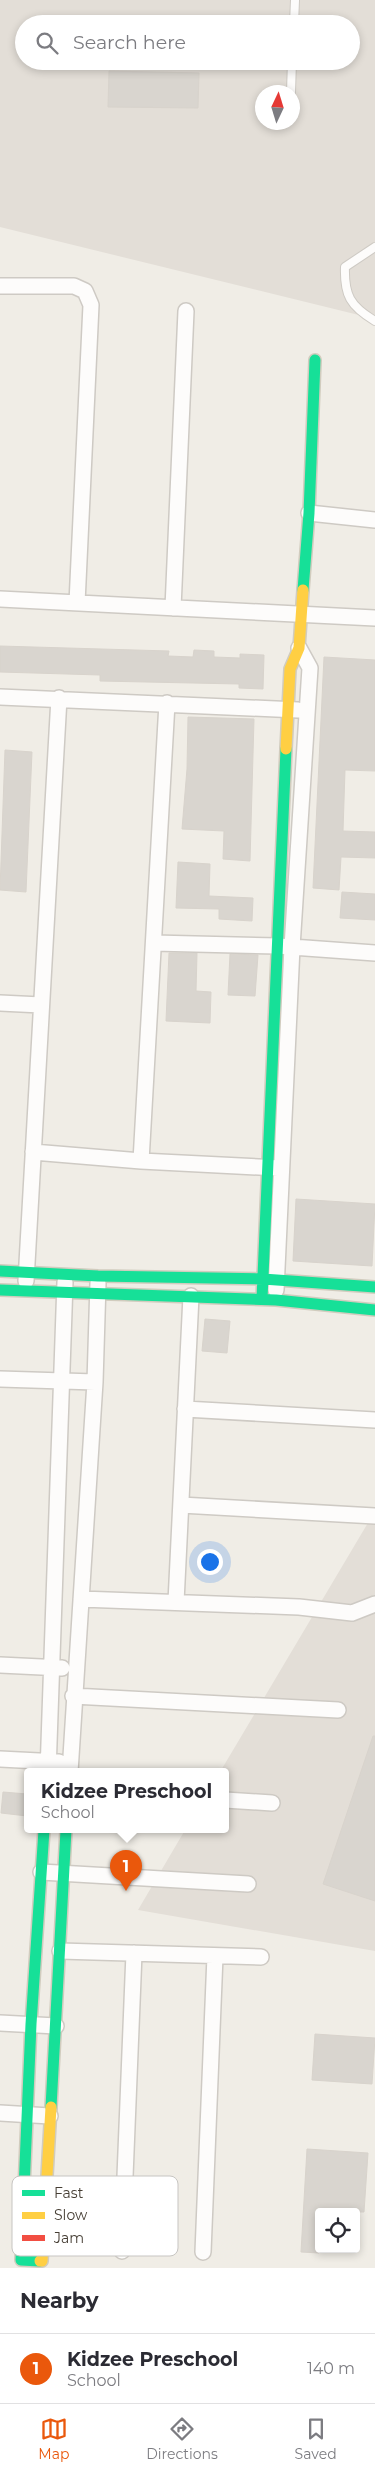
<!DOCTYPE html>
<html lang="en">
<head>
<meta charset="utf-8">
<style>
  :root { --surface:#fff; --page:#f7f7f7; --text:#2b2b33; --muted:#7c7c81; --line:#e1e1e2; --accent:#ea580c }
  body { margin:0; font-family:Montserrat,sans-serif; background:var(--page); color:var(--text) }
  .controls { position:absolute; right:15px; bottom:15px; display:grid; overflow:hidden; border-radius:5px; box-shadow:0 2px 8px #0003 }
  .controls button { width:45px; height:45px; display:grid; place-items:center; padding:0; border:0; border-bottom:1px solid var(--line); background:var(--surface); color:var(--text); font:25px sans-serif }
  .compass { position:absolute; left:255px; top:85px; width:45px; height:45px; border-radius:50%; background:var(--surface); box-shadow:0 2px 8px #0003; rotate:4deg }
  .you { position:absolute; left:209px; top:1561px; width:18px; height:18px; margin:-12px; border:4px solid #fff; border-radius:50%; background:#1a73e8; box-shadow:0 0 0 8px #1a73e833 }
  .badge { display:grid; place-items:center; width:32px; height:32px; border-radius:50%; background:var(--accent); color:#fff; font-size:16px; font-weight:700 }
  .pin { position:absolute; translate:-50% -41px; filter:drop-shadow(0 1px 2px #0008) }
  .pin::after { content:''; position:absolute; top:26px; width:18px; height:15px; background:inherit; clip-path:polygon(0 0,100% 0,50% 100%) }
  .popup { position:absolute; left:24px; top:1768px; width:205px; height:65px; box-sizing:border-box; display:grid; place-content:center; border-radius:5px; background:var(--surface); filter:drop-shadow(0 1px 4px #0005); font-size:16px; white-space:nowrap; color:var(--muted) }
  .popup b { font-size:19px; color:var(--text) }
  .popup::after { content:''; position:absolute; left:50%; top:100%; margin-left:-10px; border:10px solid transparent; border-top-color:var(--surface) }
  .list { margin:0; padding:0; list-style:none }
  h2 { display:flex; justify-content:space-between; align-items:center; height:65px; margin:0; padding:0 20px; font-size:21px }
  h2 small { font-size:16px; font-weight:400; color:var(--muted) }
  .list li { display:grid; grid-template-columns:32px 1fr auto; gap:15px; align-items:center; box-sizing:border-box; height:70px; padding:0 20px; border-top:1px solid var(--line) }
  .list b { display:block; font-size:19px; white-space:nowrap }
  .list p { margin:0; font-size:16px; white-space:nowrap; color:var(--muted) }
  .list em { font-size:16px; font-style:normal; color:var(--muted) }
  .icon { flex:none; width:28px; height:28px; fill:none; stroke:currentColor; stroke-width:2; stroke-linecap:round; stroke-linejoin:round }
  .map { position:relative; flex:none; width:375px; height:2268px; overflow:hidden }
  .search { position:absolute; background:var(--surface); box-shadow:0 2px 8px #0003; left:15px; right:15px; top:15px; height:55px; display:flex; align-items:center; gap:12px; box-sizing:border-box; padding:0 18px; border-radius:28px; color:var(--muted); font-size:19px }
  .sheet { height:135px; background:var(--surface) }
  nav { display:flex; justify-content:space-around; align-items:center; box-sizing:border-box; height:70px; border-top:1px solid var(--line); background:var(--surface); font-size:14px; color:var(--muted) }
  nav a { display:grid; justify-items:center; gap:2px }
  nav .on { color:var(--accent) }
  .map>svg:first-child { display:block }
  .industrial { fill:#e3ded7; fill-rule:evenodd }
  .building { fill:#d9d5cf; stroke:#d8d3cc }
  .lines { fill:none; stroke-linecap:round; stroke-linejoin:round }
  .lane-casing { stroke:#cecac4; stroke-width:10 }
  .street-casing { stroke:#cecac4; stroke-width:18 }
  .fast-casing { stroke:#d1ccbe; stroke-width:14 }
  .slow-casing { stroke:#d1ccbe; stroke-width:14 }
  .lane { stroke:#fdfcfb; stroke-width:8 }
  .street { stroke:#fdfcfb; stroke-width:15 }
  .fast { stroke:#16e098; stroke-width:11 }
  .slow { stroke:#ffcf43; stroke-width:11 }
  .key { fill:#fff; stroke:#c7c5c2; stroke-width:1 }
  .key-label { font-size:14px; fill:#453d33 }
</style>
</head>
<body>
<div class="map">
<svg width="375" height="2268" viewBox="0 0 375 2268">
  <rect width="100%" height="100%" fill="#f0ede6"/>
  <path class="industrial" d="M 0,0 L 375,0 L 375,319 L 0,227 ZM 24,24 L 351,24 L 351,61 L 24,61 ZM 262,92 L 292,92 L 292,122 L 262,122 Z
    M 375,1511 L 375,1951 L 138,1910 L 185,1830 L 225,1830 L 225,1772 L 220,1772 Z"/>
  <path class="building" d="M 109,71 L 199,73 L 198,108 L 108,107 Z
    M 0,646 L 169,651 L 168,656 L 193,657 L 194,650 L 214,651 L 214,657 L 240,658 L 240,654 L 264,655 L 263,689 L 239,688 L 239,684 L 100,681 L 100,675 L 0,672 Z
    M 324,657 L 375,660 L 375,771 L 345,770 L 343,831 L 375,832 L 375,858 L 341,857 L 339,890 L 313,888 Z
    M 188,717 L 254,719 L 250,861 L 223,859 L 224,831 L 182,829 L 187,769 Z
    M 5,750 L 32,752 L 26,892 L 0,890 Z
    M 178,862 L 210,864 L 209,896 L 253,898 L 252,921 L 219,919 L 219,909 L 176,908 Z
    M 342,892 L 375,894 L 375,920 L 340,918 Z
    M 169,953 L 197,953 L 196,991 L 211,992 L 210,1023 L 166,1021 Z
    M 230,954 L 258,955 L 255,996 L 228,995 Z
    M 296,1199 L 375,1204 L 372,1266 L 293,1261 Z
    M 205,1319 L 230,1321 L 227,1353 L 202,1351 Z
    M 373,1736 L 375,1736 L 375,1901 L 323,1884 Z
    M 3,1792 L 27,1794 L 27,1816 L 1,1813 Z
    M 315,2034 L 375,2038 L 372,2084 L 312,2080 Z
    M 307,2149 L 368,2153 L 364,2212 L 319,2212 L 319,2253 L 301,2252 Z"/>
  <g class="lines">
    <g class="lane-casing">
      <path id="lane" d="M 294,24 L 295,0
        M 291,92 L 292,61
        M 375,247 L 345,267 C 344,295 350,306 375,321"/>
    </g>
    <g class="street-casing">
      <path id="street" d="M 0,286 L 74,286 L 85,291 L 91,305 L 77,603
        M 309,513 L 375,520
        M 0,599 L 375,618
        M 173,608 L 186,311
        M 0,697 L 298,710
        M 154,943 L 278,946 L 375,953
        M 0,1003 L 41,1005
        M 33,1152 L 141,1161 L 278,1168
        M 141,1161 L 167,703
        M 26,1281 L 59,698
        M 276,1290 L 292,947 L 310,668 L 299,648
        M 0,1379 L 95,1382
        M 185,1409 L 375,1420
        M 181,1505 L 375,1516
        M 81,1599 L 299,1607 L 352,1613 L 375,1604
        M 176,1602 L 191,1296
        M 0,1665 L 62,1668
        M 73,1696 L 338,1710
        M 0,1759 L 59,1762
        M 48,1772 L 65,1282
        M 70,1772 L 95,1382 L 98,1283
        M 225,1800 L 272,1803
        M 41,1872 L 248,1884
        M 60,1951 L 261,1957
        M 0,2023 L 56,2026
        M 0,2113 L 50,2116
        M 122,2251 L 134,1953
        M 203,2252 L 215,1956"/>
    </g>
    <g class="fast-casing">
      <path id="fast" d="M 303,590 L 309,513 L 315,360
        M 0,1271 L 98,1276 L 263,1279 L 375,1287
        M 0,1290 L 276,1300 L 375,1310
        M 262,1299 L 286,749
        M 51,2107 L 66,1830
        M 40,2261 L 21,2260 L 31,2024 L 44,1830"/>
    </g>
    <g class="slow-casing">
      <path id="slow" d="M 286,749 L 290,669 L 299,648 L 303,590
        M 40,2261 L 42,2261 L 51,2107"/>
    </g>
    <use href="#lane" class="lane"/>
    <use href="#street" class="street"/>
    <use href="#fast" class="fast"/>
    <use href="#slow" class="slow"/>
  </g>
  <rect x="12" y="2176" width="166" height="80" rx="8" class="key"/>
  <rect x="22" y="2190" width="23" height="6" fill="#16e098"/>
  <rect x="22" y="2212" width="23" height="7" fill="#ffcf43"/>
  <rect x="22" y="2235" width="23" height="6" fill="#f24e42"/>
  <g class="key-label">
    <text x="54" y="2198">Fast</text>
    <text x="54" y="2220">Slow</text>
    <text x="54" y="2243">Jam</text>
  </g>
</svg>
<div class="controls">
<button><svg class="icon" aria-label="locate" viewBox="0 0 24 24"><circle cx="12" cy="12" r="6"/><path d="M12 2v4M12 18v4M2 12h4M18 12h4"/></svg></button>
</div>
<svg class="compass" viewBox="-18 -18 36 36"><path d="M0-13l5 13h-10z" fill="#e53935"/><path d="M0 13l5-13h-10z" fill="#7c7c81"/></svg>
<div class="you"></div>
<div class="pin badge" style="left:126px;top:1891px">1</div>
<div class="popup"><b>Kidzee Preschool</b>School</div>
<div class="search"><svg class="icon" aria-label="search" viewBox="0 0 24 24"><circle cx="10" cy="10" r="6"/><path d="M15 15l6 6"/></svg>Search here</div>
</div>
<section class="sheet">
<h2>Nearby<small></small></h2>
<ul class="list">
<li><span class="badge">1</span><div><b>Kidzee Preschool</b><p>School</p></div><em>140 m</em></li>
</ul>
</section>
<nav>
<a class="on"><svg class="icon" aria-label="map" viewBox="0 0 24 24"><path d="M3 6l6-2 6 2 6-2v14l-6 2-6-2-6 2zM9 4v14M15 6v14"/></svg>Map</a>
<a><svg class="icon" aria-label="directions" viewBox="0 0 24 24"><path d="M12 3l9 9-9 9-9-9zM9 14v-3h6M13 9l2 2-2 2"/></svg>Directions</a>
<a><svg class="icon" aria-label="saved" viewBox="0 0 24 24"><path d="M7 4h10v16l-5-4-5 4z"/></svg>Saved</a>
</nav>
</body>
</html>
